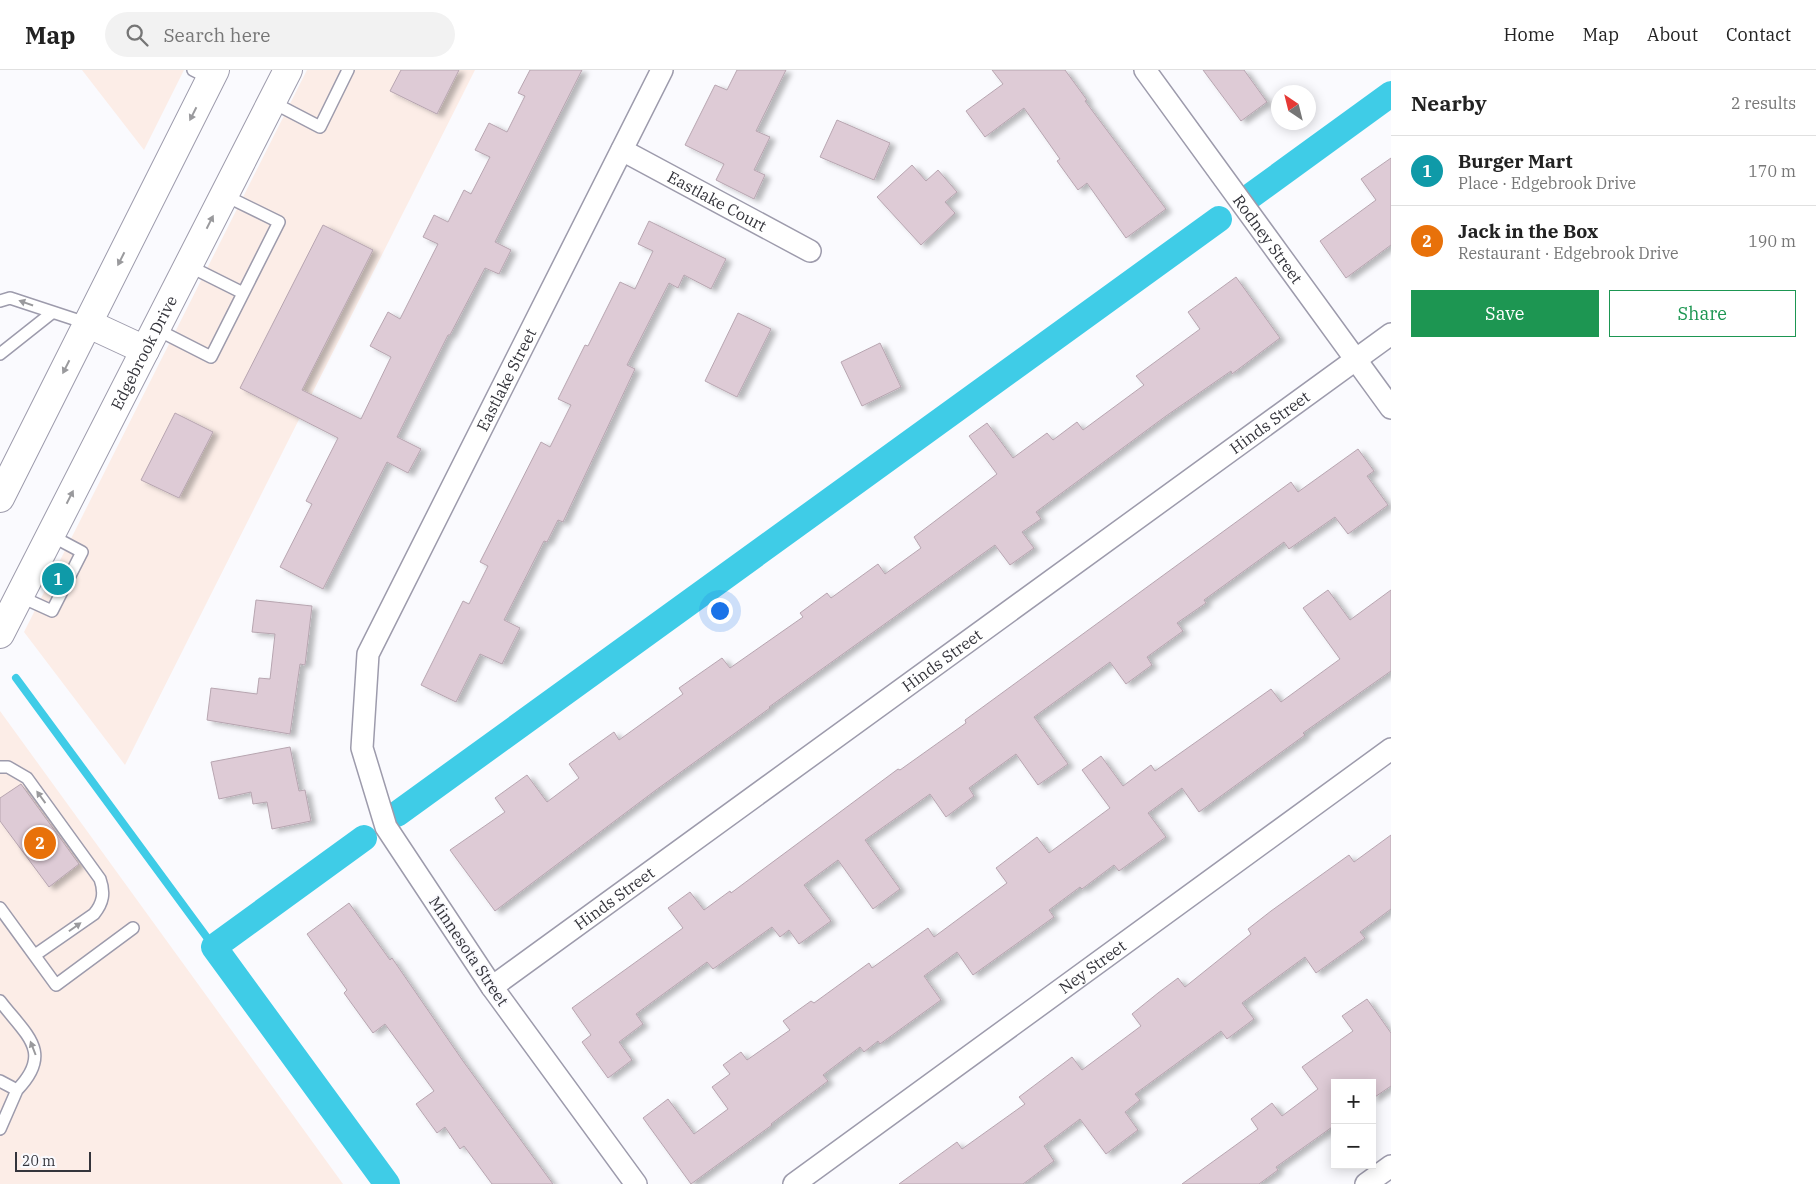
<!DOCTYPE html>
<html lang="en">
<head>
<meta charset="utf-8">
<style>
  :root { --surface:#fff; --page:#f2f2f2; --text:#222; --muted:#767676; --line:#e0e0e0; --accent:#1d9652 }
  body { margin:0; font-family:"IBM Plex Serif",serif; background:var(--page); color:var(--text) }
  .controls { position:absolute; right:15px; bottom:15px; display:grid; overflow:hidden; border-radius:0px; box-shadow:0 2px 12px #0003 }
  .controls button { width:45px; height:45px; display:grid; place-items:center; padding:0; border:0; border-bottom:1px solid var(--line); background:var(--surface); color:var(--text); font:25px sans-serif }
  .compass { position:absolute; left:1271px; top:15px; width:45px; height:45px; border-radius:50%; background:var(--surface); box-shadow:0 2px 12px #0003; rotate:325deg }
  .scale { position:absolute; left:15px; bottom:12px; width:76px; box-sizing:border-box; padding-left:5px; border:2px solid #34343b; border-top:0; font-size:14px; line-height:18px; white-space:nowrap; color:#34343b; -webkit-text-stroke:4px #fafafe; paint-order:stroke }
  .you { position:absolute; left:719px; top:540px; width:18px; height:18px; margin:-12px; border:4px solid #fff; border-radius:50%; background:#1a73e8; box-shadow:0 0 0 8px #1a73e833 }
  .badge { display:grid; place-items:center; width:32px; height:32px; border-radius:50%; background:var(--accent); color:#fff; font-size:16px; font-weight:700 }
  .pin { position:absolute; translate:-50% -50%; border:2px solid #fff; box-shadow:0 1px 5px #0006 }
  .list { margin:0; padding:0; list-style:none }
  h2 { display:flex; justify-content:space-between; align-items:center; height:65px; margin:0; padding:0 20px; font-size:21px }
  h2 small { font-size:16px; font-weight:400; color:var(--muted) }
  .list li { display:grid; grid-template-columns:32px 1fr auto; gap:15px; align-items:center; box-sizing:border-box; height:70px; padding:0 20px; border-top:1px solid var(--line) }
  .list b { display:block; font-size:19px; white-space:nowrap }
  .list p { margin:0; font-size:16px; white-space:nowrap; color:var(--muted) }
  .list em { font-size:16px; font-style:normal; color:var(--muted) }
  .actions { display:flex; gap:10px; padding:15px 20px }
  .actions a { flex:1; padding:11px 0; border:1px solid var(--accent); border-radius:0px; text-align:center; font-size:18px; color:var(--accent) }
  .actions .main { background:var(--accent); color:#fff }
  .icon { flex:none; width:28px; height:28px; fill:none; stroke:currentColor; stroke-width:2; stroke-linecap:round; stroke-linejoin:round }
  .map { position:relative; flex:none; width:1391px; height:1114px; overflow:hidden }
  header { display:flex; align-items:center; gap:30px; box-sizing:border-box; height:70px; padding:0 25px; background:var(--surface); border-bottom:1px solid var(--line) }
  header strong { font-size:24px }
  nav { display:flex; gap:28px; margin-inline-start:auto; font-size:18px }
  .search { width:350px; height:45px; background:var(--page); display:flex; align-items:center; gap:12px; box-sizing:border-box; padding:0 18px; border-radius:28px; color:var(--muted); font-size:19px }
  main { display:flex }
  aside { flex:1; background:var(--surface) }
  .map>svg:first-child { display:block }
  .commercial { fill:#fcede7 }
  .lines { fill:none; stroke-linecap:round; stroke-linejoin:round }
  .stream { stroke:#3fcce7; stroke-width:8 }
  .canal { stroke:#3fcce7; stroke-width:26 }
  .building { fill:#decbd6; stroke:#b7a5b0; filter:url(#shadow) }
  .service-casing { stroke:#9d9bac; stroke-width:14 }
  .minor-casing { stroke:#9d9bac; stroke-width:24 }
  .secondary-casing { stroke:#9d9bac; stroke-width:30 }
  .service { stroke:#fff; stroke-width:11 }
  .minor { stroke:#fff; stroke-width:21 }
  .secondary { stroke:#fff; stroke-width:28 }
  .oneway { fill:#9a9a9d }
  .labels { text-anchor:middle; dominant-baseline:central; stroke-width:4; stroke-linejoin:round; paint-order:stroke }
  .street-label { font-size:16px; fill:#34343b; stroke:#fafafe }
</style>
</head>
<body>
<header>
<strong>Map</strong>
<div class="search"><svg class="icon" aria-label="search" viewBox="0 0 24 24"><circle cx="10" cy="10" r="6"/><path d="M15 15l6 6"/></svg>Search here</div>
<nav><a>Home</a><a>Map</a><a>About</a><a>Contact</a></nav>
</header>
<main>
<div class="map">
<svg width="1391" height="1114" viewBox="0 0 1391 1114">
  <defs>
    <filter id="shadow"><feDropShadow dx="5.5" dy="3" stdDeviation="2.5" flood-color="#0004"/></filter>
  </defs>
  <rect width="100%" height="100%" fill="#fafafe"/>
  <path class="commercial" d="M 82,0 L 184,0 L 144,80 Z
    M 307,0 L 475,0 L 125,695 L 24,562 Z
    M 0,641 L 343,1114 L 0,1114 Z"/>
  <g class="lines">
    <path class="stream" d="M 16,608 L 214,877"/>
    <path class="canal" d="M 1252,125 L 1391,24
      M 397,744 L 1219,149
      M 364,768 L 214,877 L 387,1114"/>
  </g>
  <path class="building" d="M 401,0 L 459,0 L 437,44 L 390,21 Z
    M 530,0 L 582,0 L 495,172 L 511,180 L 499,204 L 485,198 L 450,265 L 448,265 L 397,367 L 421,379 L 408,403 L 387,392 L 323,519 L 280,497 L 312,434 L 306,431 L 338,368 L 240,318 L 323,155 L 373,180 L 302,320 L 361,349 L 391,287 L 370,276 L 388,242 L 400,249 L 438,174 L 423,167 L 434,145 L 448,152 L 464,120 L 471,124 L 490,87 L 475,80 L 489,53 L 507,62 L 525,26 L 518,23 Z
    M 737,0 L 786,0 L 756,61 L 770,67 L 754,100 L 765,105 L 754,129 L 716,110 L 724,94 L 685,75 L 715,15 L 727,20 Z
    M 992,0 L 1065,0 L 1087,30 L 1085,31 L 1166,139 L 1126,168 L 1087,113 L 1078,120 L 1057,91 L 1060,89 L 1024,38 L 985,67 L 966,41 L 1003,14 Z
    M 1203,0 L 1244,0 L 1267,32 L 1241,51 Z
    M 837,50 L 890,73 L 874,110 L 820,87 Z
    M 1391,88 L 1391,175 L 1346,208 L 1320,171 L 1376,130 L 1361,109 Z
    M 912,95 L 926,111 L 938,100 L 957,122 L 945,132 L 955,143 L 921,175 L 877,127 Z
    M 649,151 L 726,189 L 711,219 L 684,205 L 678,218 L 669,213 L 627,295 L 635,299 L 563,452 L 558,450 L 547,472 L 544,471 L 504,550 L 520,558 L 502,594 L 480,584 L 456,632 L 421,615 L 463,531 L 469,534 L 488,496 L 480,492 L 541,372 L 550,377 L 571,335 L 558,329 L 585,275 L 588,276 L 620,212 L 635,219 L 653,181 L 638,174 Z
    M 1236,207 L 1280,268 L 1232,304 L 1231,301 L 1166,346 L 1036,442 L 1041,449 L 1022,462 L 1034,478 L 1010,495 L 995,475 L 769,637 L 770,638 L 656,720 L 495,841 L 450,780 L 505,742 L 495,728 L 527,705 L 547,732 L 579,708 L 569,694 L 614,662 L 619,670 L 683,624 L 679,618 L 722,588 L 730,598 L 803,547 L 800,543 L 827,523 L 831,528 L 878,494 L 885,504 L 921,478 L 914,467 L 997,404 L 969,366 L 987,353 L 1013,388 L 1047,363 L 1053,370 L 1077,352 L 1083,360 L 1144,315 L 1136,306 L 1200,259 L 1188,242 Z
    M 738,243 L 771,259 L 737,327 L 705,311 Z
    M 880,273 L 901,317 L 862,336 L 841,292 Z
    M 175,343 L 213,362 L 179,428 L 141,410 Z
    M 1358,379 L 1374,401 L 1367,406 L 1388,435 L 1348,464 L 1335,447 L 1289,479 L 1284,472 L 1204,530 L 1206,533 L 1177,553 L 1183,561 L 1147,587 L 1152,595 L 1126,614 L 1110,592 L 1034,647 L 1068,694 L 1038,715 L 1016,684 L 969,718 L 974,726 L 946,747 L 930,724 L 865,770 L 900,819 L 873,839 L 838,790 L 804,815 L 831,851 L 799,874 L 789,860 L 780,867 L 772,857 L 713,899 L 707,892 L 636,944 L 643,954 L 619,972 L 632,990 L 608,1008 L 582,972 L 591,965 L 572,938 L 683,858 L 668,838 L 690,822 L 704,840 L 730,821 L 731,823 L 898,699 L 900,700 L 966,653 L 965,650 L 1291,412 L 1298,422 Z
    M 1328,520 L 1350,550 L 1391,520 L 1391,601 L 1303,663 L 1305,665 L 1199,742 L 1182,718 L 1148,743 L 1166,767 L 1119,801 L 1114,795 L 1082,819 L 1080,817 L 1049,840 L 1054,847 L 973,905 L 957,882 L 924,906 L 941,930 L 880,974 L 878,971 L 864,982 L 860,977 L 823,1005 L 828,1011 L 771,1054 L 772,1055 L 691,1114 L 643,1048 L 668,1029 L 694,1064 L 728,1039 L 712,1017 L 730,1004 L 723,995 L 741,982 L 747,990 L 790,960 L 783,951 L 811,931 L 814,933 L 869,893 L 872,898 L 928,858 L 934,867 L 1007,813 L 996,798 L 1037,767 L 1049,783 L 1110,738 L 1082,700 L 1101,686 L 1123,716 L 1151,695 L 1155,701 L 1271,619 L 1281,632 L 1340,589 L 1303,538 Z
    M 256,530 L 312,536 L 305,595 L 300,594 L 290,664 L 207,650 L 211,618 L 257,624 L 259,608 L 270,609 L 275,564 L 252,562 Z
    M 290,677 L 299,721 L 305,720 L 311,751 L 272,759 L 267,732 L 253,734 L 251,722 L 219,729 L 211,692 Z
    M 21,714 L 79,794 L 49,817 L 0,751 L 0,728 Z
    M 1391,765 L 1391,839 L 1360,862 L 1365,868 L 1316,903 L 1305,887 L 1242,933 L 1254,949 L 1227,969 L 1221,961 L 1135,1024 L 1140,1030 L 1125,1042 L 1138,1060 L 1106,1084 L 1080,1049 L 1044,1076 L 1054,1091 L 1023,1114 L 899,1114 L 957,1072 L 962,1079 L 1025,1034 L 1019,1027 L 1072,987 L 1082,1000 L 1141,956 L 1132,944 L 1158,923 L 1178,908 L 1185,917 L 1251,864 L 1248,859 L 1271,841 L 1349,785 L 1354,792 Z
    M 349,833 L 390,890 L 392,888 L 463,991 L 553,1114 L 492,1114 L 464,1076 L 460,1079 L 445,1057 L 437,1063 L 416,1034 L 434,1021 L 385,954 L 373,963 L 344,923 L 347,920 L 307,864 Z
    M 1367,929 L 1391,963 L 1391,1016 L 1372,1029 L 1372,1013 L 1335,1013 L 1335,1055 L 1276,1097 L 1278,1100 L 1259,1114 L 1182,1114 L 1258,1059 L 1251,1049 L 1272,1033 L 1282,1046 L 1318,1019 L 1302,997 L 1353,961 L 1342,946 Z"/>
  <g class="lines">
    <g class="service-casing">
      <path id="service" d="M 193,0 L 211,9
        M 272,32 L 320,57 L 348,0
        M 189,196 L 243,223
        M 0,231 L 10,228 L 89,254
        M 156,259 L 211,287 L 279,152 L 224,125
        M 0,284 L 53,242
        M 19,526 L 52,541 L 82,482 L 50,465
        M 0,697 L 8,697 L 27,708 L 100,809 C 105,823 103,833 94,844 L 35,885
        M 0,838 L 56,915 L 133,858
        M 0,931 C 26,965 54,982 17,1020
        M 0,1011 L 17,1020 L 0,1059"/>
    </g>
    <g class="minor-casing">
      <g id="minor">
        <path id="s1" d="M 1145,0 L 1391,338"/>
        <path id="s2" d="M 622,80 L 810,181"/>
        <path id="s3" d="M 492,917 L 1391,264"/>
        <path id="s4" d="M 636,1114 L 492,917 L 386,757 L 362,678 L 368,584 L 662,0"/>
        <path id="s5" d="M 794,1114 L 1391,679"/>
        <path d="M 1366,1114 L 1391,1096"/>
      </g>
    </g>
    <g class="secondary-casing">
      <g id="secondary">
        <path d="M 89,254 L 145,280"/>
        <path d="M 0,428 L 215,0"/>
        <path id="s6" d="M 0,564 L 288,0"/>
      </g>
    </g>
    <use href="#service" class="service"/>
    <use href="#minor" class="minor"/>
    <use href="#secondary" class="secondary"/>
  </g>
  <defs><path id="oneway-solid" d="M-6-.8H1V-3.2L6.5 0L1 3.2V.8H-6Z" transform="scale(1.25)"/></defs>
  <g class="oneway">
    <use href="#oneway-solid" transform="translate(193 44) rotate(117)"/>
    <use href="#oneway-solid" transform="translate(210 152) rotate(-63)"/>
    <use href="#oneway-solid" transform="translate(121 189) rotate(117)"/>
    <use href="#oneway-solid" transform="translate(26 233) rotate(-161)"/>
    <use href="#oneway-solid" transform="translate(66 297) rotate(117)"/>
    <use href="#oneway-solid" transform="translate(70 427) rotate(-63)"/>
    <use href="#oneway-solid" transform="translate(41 727) rotate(-126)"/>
    <use href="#oneway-solid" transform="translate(75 857) rotate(-35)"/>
    <use href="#oneway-solid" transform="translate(33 978) rotate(-111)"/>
  </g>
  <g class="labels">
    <g class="street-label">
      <text stroke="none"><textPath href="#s2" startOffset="108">Eastlake Court</textPath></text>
      <text stroke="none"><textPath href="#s1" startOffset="209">Rodney Street</textPath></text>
      <text stroke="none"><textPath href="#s6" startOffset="316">Edgebrook Drive</textPath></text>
      <text stroke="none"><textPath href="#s4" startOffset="920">Eastlake Street</textPath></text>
      <text stroke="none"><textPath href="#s3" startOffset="961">Hinds Street</textPath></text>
      <text stroke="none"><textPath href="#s3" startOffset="556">Hinds Street</textPath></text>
      <text stroke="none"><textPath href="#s3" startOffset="151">Hinds Street</textPath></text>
      <text transform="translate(469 881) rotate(56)">Minnesota Street</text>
      <text stroke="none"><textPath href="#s5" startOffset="369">Ney Street</textPath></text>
    </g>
  </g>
</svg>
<div class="controls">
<button>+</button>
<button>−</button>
</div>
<svg class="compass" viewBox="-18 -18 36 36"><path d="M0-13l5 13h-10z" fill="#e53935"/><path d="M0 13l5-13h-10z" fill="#767676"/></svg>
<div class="scale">20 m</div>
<div class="you"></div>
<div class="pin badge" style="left:58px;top:509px;background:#0f9aa8">1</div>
<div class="pin badge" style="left:40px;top:773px;background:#e8710a">2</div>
</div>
<aside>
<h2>Nearby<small>2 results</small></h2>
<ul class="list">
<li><span class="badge" style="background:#0f9aa8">1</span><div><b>Burger Mart</b><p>Place · Edgebrook Drive</p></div><em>170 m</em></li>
<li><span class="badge" style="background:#e8710a">2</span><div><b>Jack in the Box</b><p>Restaurant · Edgebrook Drive</p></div><em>190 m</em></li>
</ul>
<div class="actions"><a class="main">Save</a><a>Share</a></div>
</aside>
</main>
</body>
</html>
